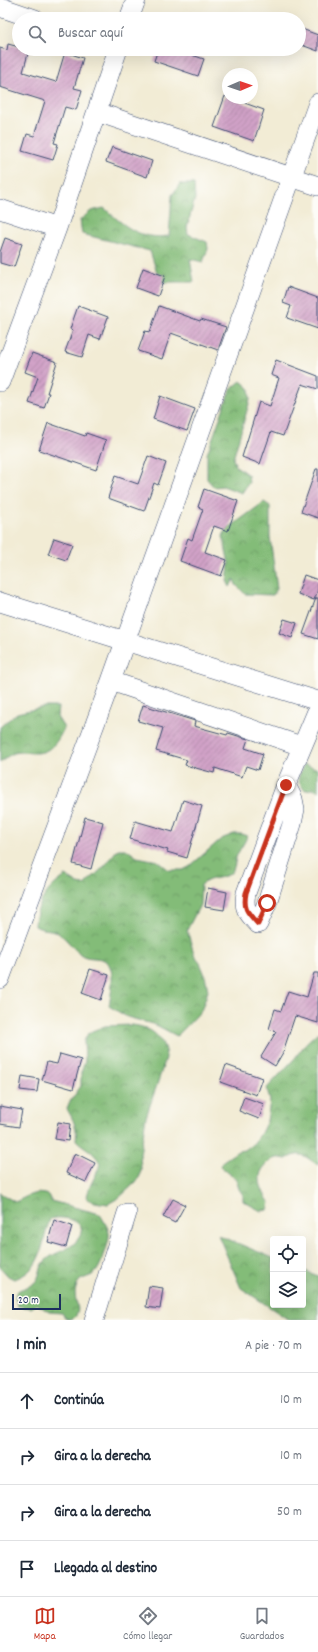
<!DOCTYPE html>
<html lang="es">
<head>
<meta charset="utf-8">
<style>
  :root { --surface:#fff; --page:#f6f6f7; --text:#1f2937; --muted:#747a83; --line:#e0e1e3; --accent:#c8321e }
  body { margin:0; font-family:Dekko,sans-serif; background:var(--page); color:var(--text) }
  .controls { position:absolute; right:12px; bottom:12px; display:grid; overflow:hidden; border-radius:4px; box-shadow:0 4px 16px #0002 }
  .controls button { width:36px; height:36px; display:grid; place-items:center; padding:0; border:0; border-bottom:1px solid var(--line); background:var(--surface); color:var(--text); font:20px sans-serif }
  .compass { position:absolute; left:222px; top:68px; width:36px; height:36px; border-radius:50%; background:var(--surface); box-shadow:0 4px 16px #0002; rotate:88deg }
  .scale { position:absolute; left:12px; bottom:10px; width:49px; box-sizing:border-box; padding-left:4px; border:2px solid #1b2f5e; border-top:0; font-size:11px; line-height:14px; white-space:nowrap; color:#1b2f5e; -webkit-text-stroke:3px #fdfcf7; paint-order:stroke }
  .stop { position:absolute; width:12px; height:12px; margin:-9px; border:3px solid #c8321e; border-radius:50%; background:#fff }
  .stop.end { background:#c8321e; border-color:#fff; box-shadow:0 1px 4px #0008 }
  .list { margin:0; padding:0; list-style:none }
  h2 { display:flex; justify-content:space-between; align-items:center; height:52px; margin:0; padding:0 16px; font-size:17px }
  h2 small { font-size:13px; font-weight:400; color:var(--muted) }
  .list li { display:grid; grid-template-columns:26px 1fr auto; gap:12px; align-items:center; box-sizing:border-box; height:56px; padding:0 16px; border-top:1px solid var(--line) }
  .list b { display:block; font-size:15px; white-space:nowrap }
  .list em { font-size:13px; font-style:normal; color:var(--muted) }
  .icon { flex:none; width:22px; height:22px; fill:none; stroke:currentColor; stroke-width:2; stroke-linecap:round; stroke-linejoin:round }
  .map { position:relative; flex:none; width:318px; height:1320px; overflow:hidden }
  .search { position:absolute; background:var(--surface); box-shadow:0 4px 16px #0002; left:12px; right:12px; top:12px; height:44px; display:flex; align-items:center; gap:10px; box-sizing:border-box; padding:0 14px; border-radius:22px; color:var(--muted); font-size:15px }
  .sheet { height:276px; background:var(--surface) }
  nav { display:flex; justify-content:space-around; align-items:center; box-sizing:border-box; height:56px; border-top:1px solid var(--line); background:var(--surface); font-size:11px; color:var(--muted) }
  nav a { display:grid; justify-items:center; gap:2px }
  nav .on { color:var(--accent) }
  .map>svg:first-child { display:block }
  .forest { fill:url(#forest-crowns); stroke:#4f766b }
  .building { fill:url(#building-hatch) }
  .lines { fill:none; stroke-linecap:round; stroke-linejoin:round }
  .minor-casing { stroke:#3b4b70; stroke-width:20 }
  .minor { stroke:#fff; stroke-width:19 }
  .route { stroke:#c8321e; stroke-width:5 }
</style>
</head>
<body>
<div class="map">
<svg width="318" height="1320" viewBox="0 0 318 1320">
  <defs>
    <pattern id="forest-crowns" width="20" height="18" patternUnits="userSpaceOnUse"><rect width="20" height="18" fill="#83bc78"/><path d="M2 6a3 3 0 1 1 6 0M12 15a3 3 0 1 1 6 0" fill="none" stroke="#6a9966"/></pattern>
    <pattern id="building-hatch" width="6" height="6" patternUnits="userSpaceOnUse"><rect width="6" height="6" fill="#d1a2c7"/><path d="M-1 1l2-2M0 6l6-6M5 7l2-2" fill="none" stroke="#a984a5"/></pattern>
  </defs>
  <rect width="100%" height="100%" fill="#fdfcf7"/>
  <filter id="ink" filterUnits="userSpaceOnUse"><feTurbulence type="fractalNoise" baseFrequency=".025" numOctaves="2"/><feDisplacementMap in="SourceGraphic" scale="8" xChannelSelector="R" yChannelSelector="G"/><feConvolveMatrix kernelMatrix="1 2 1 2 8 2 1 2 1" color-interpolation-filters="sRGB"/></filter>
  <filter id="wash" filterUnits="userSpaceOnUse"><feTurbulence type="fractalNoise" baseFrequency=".012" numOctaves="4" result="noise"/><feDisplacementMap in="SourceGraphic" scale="16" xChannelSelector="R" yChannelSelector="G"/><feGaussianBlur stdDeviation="0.9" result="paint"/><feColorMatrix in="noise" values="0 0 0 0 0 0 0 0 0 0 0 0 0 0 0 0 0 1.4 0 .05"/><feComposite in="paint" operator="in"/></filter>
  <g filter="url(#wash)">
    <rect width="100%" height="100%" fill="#f2ecd5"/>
    <path class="forest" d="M 180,184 L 194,184 L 195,198 L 187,227 L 188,234 L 207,242 L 208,249 L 203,262 L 190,259 L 194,282 L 160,282 L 150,251 L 82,234 L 80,220 L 91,211 L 104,208 C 125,226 139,240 169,236 L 172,195 Z
      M 241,381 L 249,388 L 250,400 L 233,459 L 236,466 L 248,475 L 249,482 L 242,493 L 223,486 L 214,487 L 207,479 L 207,454 L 230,390 Z
      M 264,502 L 270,506 L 270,537 L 277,589 L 273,595 L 245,594 L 236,585 L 234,579 L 230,587 L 227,581 L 229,564 L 223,536 L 226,530 Z
      M 44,707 L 58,707 L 57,717 L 64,728 C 58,741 51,753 35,753 C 26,753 19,750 10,755 C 6,757 3,761 0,763 L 0,727 L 17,713 Z
      M 304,764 L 318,769 L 318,791 L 312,789 L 305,790 C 295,780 299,776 304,764 Z
      M 234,834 L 241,834 L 247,836 C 245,843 241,847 238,853 C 233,862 237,873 225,876 C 216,879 209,878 201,885 L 200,905 L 187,930 L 195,957 L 200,963 L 205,975 L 208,991 L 201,1011 L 177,1036 L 156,1025 L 127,1017 L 109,1006 C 111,994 117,966 104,960 C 98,957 90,959 83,956 C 73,950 68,939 58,933 C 51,928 43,931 35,926 C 36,904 47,888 66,876 L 78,884 L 84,885 C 92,877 101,871 108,862 C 112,857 114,853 118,849 L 126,849 L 137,857 L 158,861 L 169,870 L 183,870 L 189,867 L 221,839 Z
      M 132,1025 C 152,1027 165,1038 166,1058 L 146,1117 L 140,1154 L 141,1168 L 140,1176 L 136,1182 L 120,1197 L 108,1204 L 94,1202 L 87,1199 C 87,1186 98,1175 100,1163 C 93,1150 85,1149 76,1140 C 78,1129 73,1119 67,1109 L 69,1103 L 81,1086 L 81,1073 L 85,1061 L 84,1041 L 87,1035 L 92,1031 L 105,1026 Z
      M 318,1032 L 318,1165 C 305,1157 302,1150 286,1159 C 278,1157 274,1157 268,1163 C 266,1165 263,1168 262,1170 C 256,1180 264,1195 270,1203 L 268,1210 L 261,1211 L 243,1201 L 243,1195 L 239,1189 L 236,1179 L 220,1166 L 223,1161 L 238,1151 L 245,1150 L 254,1143 L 261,1133 L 267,1121 L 270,1101 L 267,1088 L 295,1058 L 307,1042 Z
      M 0,1193 L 15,1202 C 27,1197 34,1190 48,1195 L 51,1201 L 100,1214 C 103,1220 109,1228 109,1234 C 110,1241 100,1270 94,1274 C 86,1279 78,1277 76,1288 C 72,1301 84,1309 73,1319 L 66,1319 L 62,1313 L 49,1312 L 37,1304 L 31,1308 L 18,1306 C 9,1286 25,1291 34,1283 C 40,1278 39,1270 43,1264 C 51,1251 70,1252 78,1239 C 91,1221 63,1215 50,1219 C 41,1242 44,1270 14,1279 L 8,1276 L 0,1267 Z
      M 218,1235 L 273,1258 L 273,1305 L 303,1305 L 303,1270 L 318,1276 L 318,1320 L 289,1320 L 241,1288 Z"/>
    <g id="blocks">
      <path class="building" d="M 299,28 L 318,35 L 318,51 L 299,44 Z
        M 8,44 L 19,47 L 19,49 L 29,50 L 23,72 L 56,82 L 65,52 L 83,58 L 74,88 L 82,90 L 76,110 L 65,107 L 54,143 L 58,144 L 53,160 L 22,151 L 27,134 L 34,136 L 45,101 L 0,87 L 0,48 L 7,50 Z
        M 158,49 L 194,49 L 192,55 L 204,59 L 198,76 L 154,61 Z
        M 225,96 L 264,110 L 254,141 L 214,127 Z
        M 112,147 L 152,161 L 147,177 L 106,162 Z
        M 5,238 L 22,244 L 14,267 L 0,263 L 0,252 Z
        M 143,268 L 165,276 L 158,296 L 136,288 Z
        M 288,287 L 318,298 L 318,329 L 287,318 L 291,306 L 283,303 Z
        M 78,306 L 108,317 L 100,339 L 89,335 L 82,357 L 65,352 L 73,330 L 70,329 Z
        M 159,306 L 200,321 L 201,319 L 226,327 L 218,350 L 171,333 L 162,359 L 138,351 L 145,331 L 150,332 Z
        M 32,353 L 57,362 L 47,393 L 49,393 L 44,408 L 29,403 L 38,377 L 25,372 Z
        M 276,360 L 318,376 L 318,389 L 302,384 L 283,436 L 271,432 L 260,464 L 242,457 L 259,402 L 270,406 L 279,378 L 271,375 Z
        M 160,396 L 195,409 L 187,431 L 153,419 Z
        M 48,423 L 85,436 L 86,433 L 106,440 L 96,470 L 39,450 Z
        M 148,456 L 166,463 L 158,485 L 154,483 L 144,511 L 108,498 L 115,476 L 138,484 Z
        M 316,469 L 318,469 L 318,518 L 301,512 Z
        M 204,489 L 238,501 L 228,531 L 214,526 L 205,552 L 227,560 L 221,576 L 180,561 L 188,538 L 192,540 L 203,509 L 198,507 Z
        M 54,538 L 72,544 L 66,560 L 48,554 Z
        M 304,575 L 318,580 L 318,590 L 314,600 L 298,594 Z
        M 316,598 L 318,598 L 318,639 L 303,634 Z
        M 284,619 L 297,623 L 292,638 L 279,633 Z
        M 143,705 L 195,721 L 194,726 L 227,735 L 228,733 L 248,739 L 245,748 L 263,754 L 258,770 L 246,766 L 242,777 L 215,768 L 214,773 L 185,765 L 187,760 L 156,751 L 163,728 L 138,721 Z
        M 183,800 L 202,806 L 187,858 L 167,852 L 168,850 L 130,839 L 135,821 L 173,832 Z
        M 85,817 L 103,822 L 91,869 L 73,864 Z
        M 208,888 L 227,892 L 224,910 L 205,907 Z
        M 90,969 L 109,975 L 101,1000 L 82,993 Z
        M 314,973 L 318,973 L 318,1023 L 295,1016 L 284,1049 L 285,1049 L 275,1066 L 261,1057 L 276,1032 L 269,1029 L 275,1009 L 281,1011 L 288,991 L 307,997 Z
        M 60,1054 L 81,1060 L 73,1089 L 42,1080 L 47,1062 L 57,1064 Z
        M 226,1065 L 262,1078 L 256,1095 L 220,1082 Z
        M 22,1076 L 39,1079 L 37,1092 L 20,1090 Z
        M 244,1097 L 264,1104 L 259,1119 L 239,1111 Z
        M 0,1106 L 22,1110 L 19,1127 L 0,1124 Z
        M 58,1122 L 70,1124 L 68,1141 L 55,1139 Z
        M 75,1153 L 95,1163 L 86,1182 L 66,1173 Z
        M 173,1199 L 185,1205 L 175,1223 L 163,1217 Z
        M 54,1220 L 72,1226 L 66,1247 L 48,1242 Z
        M 149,1286 L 163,1288 L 160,1309 L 146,1307 Z"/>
    </g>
  </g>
  <g filter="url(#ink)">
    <use href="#blocks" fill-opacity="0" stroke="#3b4b70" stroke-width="1"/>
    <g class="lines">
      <g class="minor-casing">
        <path id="minor" d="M 0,7 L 35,19
          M 129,19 L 136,0
          M 97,112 L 318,186
          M 0,209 L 57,228
          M 0,382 L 57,228 L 118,49
          M 0,602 L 318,701
          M 111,681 L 301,746
          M 286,785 L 293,799 L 295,809 L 292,824 L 267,903 L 258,924 C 247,912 243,909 246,893 L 286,785 L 318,709
          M 0,979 L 111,681 L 318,103
          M 94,1320 L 127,1213"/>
      </g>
      <use href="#minor" class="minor"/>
    </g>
  </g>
  <g class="lines" filter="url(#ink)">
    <path class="route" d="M 267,903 L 258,924 C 247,912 243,909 246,893 L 286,785"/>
  </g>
</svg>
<div class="controls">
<button><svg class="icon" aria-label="locate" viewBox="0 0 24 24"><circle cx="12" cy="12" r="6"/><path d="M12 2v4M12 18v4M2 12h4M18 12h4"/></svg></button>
<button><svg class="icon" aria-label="layers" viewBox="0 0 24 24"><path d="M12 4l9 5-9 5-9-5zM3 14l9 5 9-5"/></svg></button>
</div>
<svg class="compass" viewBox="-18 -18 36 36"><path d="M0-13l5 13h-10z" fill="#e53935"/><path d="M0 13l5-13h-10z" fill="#747a83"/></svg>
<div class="scale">20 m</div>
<div class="stop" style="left:267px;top:903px"></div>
<div class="stop end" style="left:286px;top:785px"></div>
<div class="search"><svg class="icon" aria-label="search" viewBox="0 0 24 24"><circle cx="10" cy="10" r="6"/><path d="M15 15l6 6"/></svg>Buscar aquí</div>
</div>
<section class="sheet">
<h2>1 min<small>A pie · 70 m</small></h2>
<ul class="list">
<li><svg class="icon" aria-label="ahead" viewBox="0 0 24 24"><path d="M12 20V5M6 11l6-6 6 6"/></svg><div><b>Continúa</b></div><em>10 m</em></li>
<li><svg class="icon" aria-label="right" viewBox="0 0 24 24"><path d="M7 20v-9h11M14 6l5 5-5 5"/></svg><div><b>Gira a la derecha</b></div><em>10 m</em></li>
<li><svg class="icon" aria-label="right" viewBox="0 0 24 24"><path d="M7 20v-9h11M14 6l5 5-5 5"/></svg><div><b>Gira a la derecha</b></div><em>50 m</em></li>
<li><svg class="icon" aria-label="arrive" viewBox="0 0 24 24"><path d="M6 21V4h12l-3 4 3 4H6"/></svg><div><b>Llegada al destino</b></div></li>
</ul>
</section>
<nav>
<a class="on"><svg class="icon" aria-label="map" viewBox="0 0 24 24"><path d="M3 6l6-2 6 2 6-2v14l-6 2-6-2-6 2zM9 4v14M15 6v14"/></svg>Mapa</a>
<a><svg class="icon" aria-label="directions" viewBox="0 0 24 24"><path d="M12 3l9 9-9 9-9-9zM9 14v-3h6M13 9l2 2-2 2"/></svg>Cómo llegar</a>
<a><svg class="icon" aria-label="saved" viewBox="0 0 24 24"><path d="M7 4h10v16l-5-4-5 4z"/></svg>Guardados</a>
</nav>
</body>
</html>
